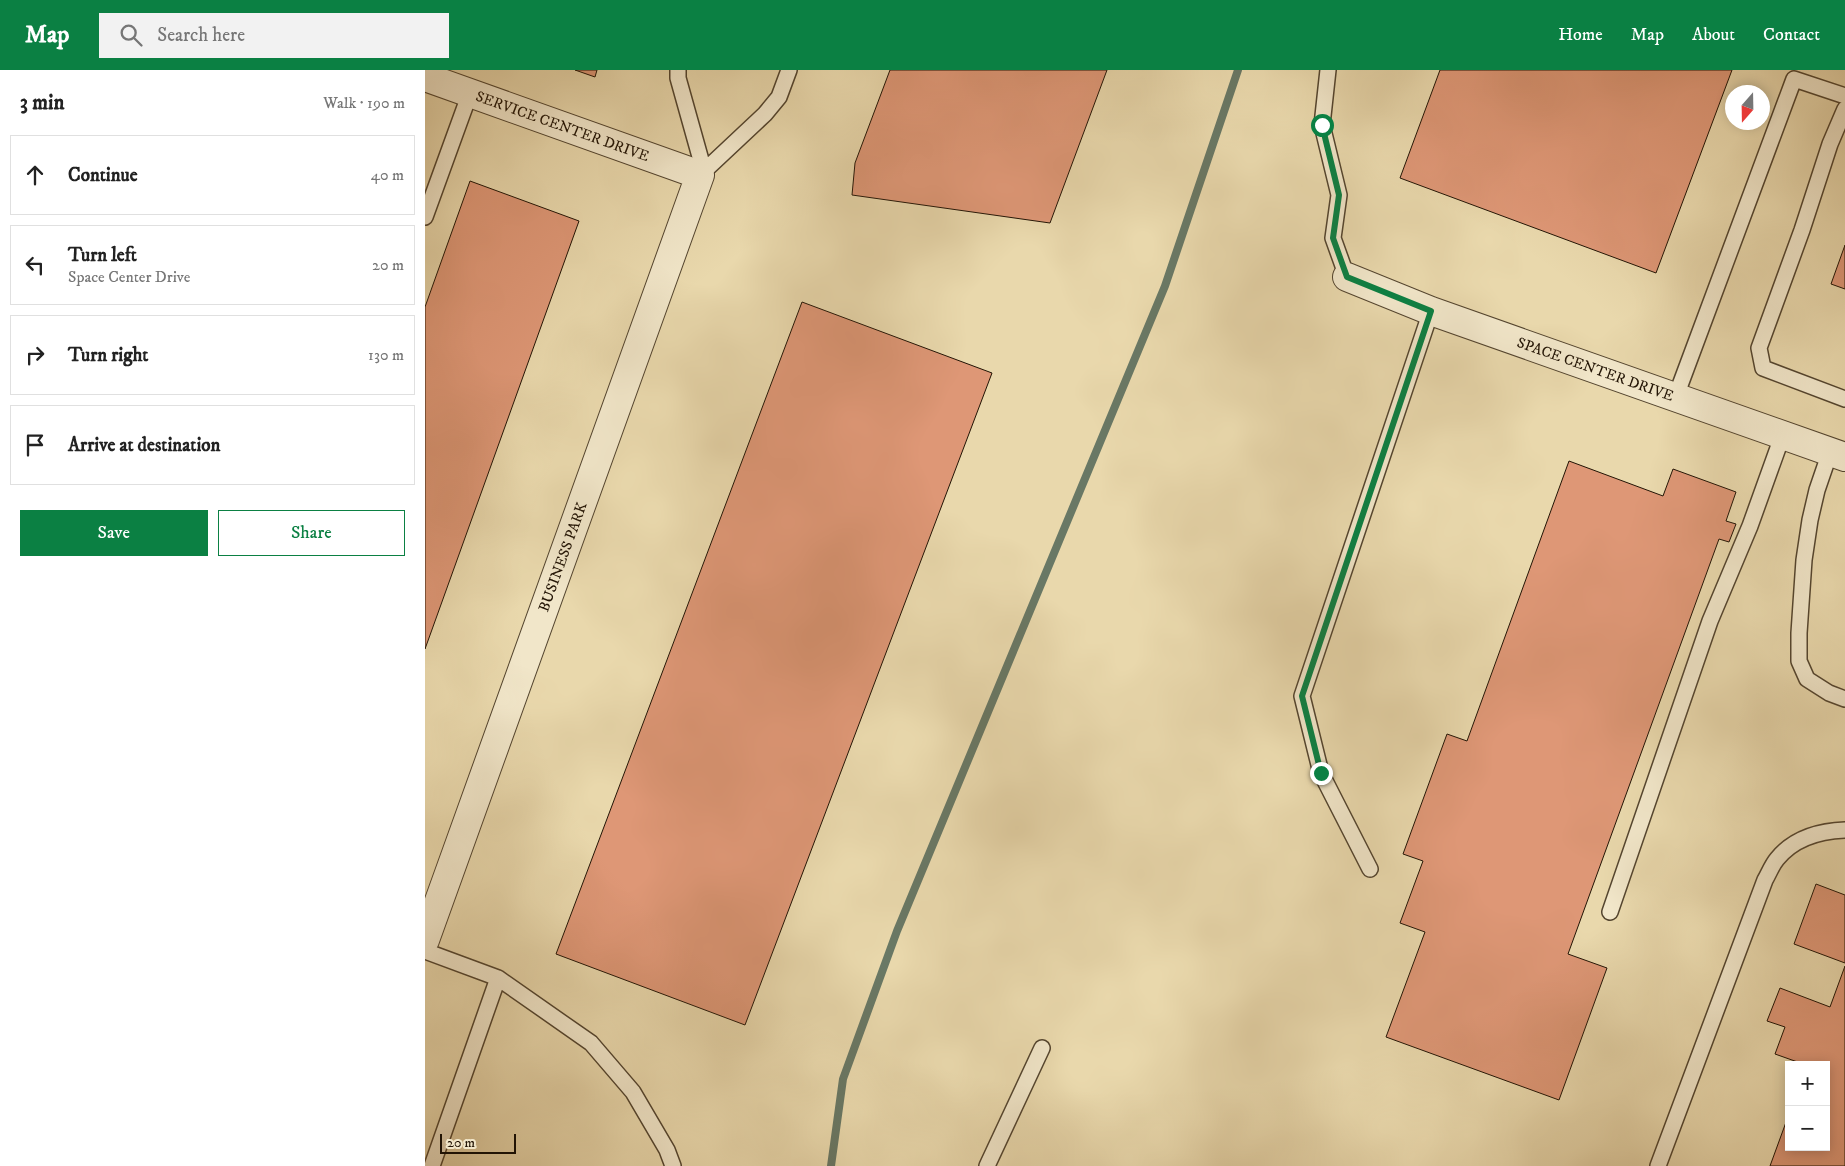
<!DOCTYPE html>
<html lang="en">
<head>
<meta charset="utf-8">
<style>
  :root { --surface:#fff; --page:#f2f2f2; --text:#222; --muted:#767676; --line:#e0e0e0; --accent:#0b8043 }
  body { margin:0; font-family:"IM FELL DW Pica",serif; background:var(--page); color:var(--text) }
  .controls { position:absolute; right:15px; bottom:15px; display:grid; overflow:hidden; border-radius:0px; box-shadow:0 2px 12px #0003 }
  .controls button { width:45px; height:45px; display:grid; place-items:center; padding:0; border:0; border-bottom:1px solid var(--line); background:var(--surface); color:var(--text); font:25px sans-serif }
  .compass { position:absolute; left:1300px; top:15px; width:45px; height:45px; border-radius:50%; background:var(--surface); box-shadow:0 2px 12px #0003; rotate:200deg }
  .scale { position:absolute; left:15px; bottom:12px; width:76px; box-sizing:border-box; padding-left:5px; border:2px solid #221405; border-top:0; font-size:14px; line-height:18px; white-space:nowrap; color:#221405; -webkit-text-stroke:4px #f1e6c9; paint-order:stroke }
  .stop { position:absolute; width:15px; height:15px; margin:-11px; border:4px solid #0b8043; border-radius:50%; background:#fff }
  .stop.end { background:#0b8043; border-color:#fff; box-shadow:0 1px 5px #0008 }
  .list { margin:0; padding:0; list-style:none }
  h2 { display:flex; justify-content:space-between; align-items:center; height:65px; margin:0; padding:0 20px; font-size:21px }
  h2 small { font-size:16px; font-weight:400; color:var(--muted) }
  .list li { display:grid; grid-template-columns:32px 1fr auto; gap:15px; align-items:center; box-sizing:border-box; height:80px; margin:0 10px 10px; padding:0 10px; border:1px solid var(--line); border-radius:0px }
  .list b { display:block; font-size:19px; white-space:nowrap }
  .list p { margin:0; font-size:16px; white-space:nowrap; color:var(--muted) }
  .list em { font-size:16px; font-style:normal; color:var(--muted) }
  .actions { display:flex; gap:10px; padding:15px 20px }
  .actions a { flex:1; padding:11px 0; border:1px solid var(--accent); border-radius:0px; text-align:center; font-size:18px; color:var(--accent) }
  .actions .main { background:var(--accent); color:#fff }
  .icon { flex:none; width:28px; height:28px; fill:none; stroke:currentColor; stroke-width:2; stroke-linecap:round; stroke-linejoin:round }
  .map { position:relative; flex:none; width:1420px; height:1096px; overflow:hidden }
  header { display:flex; align-items:center; gap:30px; box-sizing:border-box; height:70px; padding:0 25px; background:var(--accent); color:#fff }
  header strong { font-size:24px }
  nav { display:flex; gap:28px; margin-inline-start:auto; font-size:18px }
  .search { width:350px; height:45px; background:var(--page); display:flex; align-items:center; gap:12px; box-sizing:border-box; padding:0 18px; border-radius:0px; color:var(--muted); font-size:19px }
  main { display:flex }
  aside { flex:1; background:var(--surface) }
  .map>svg:first-child { display:block }
  .lines { fill:none; stroke-linecap:round; stroke-linejoin:round }
  .stream { stroke:#697865; stroke-width:8 }
  .building { fill:#de9776; stroke:#221405 }
  .lane-casing { stroke:#54452f; stroke-width:18 }
  .street-casing { stroke:#54452f; stroke-width:30 }
  .lane { stroke:#f1e6c9; stroke-width:15 }
  .street { stroke:#f1e6c9; stroke-width:28 }
  .route { stroke:#0b8043; stroke-width:6 }
  .labels { text-anchor:middle; dominant-baseline:central; stroke-width:4; stroke-linejoin:round; paint-order:stroke }
  .street-label { font-size:15px; fill:#221405; stroke:#f1e6c9 }
</style>
</head>
<body>
<header>
<strong>Map</strong>
<div class="search"><svg class="icon" aria-label="search" viewBox="0 0 24 24"><circle cx="10" cy="10" r="6"/><path d="M15 15l6 6"/></svg>Search here</div>
<nav><a>Home</a><a>Map</a><a>About</a><a>Contact</a></nav>
</header>
<main>
<aside>
<h2>3 min<small>Walk · 190 m</small></h2>
<ul class="list">
<li><svg class="icon" aria-label="ahead" viewBox="0 0 24 24"><path d="M12 20V5M6 11l6-6 6 6"/></svg><div><b>Continue</b></div><em>40 m</em></li>
<li><svg class="icon" aria-label="left" viewBox="0 0 24 24"><path d="M17 20v-9H6M10 6l-5 5 5 5"/></svg><div><b>Turn left</b><p>Space Center Drive</p></div><em>20 m</em></li>
<li><svg class="icon" aria-label="right" viewBox="0 0 24 24"><path d="M7 20v-9h11M14 6l5 5-5 5"/></svg><div><b>Turn right</b></div><em>130 m</em></li>
<li><svg class="icon" aria-label="arrive" viewBox="0 0 24 24"><path d="M6 21V4h12l-3 4 3 4H6"/></svg><div><b>Arrive at destination</b></div></li>
</ul>
<div class="actions"><a class="main">Save</a><a>Share</a></div>
</aside>
<div class="map">
<svg width="1420" height="1096" viewBox="0 0 1420 1096">
  <rect width="100%" height="100%" fill="#e9d8ac"/>
  <filter id="stains"><feTurbulence type="fractalNoise" baseFrequency=".004" numOctaves="4"/><feColorMatrix values="0 0 0 0 .2 0 0 0 0 .09 0 0 0 0 .02 0 0 0 .5 -.17"/></filter>
  <radialGradient id="worn" r=".72"><stop offset=".6" stop-color="#630" stop-opacity="0"/><stop offset="1" stop-color="#630" stop-opacity=".3"/></radialGradient>
  <g class="lines">
    <path class="stream" d="M 406,1096 L 418,1009 L 472,861 L 740,216 L 813,0"/>
  </g>
  <path class="building" d="M 150,0 L 172,0 L 170,7 Z
    M 465,0 L 682,0 L 625,153 L 427,125 L 430,93 Z
    M 1015,0 L 1307,0 L 1231,203 L 975,108 Z
    M 45,111 L 154,151 L 0,579 L 0,237 Z
    M 1420,175 L 1420,219 L 1406,214 Z
    M 377,232 L 567,303 L 320,955 L 131,884 Z
    M 1144,391 L 1238,426 L 1248,399 L 1311,422 L 1301,451 L 1311,454 L 1304,472 L 1294,469 L 1143,884 L 1182,898 L 1134,1030 L 961,967 L 1000,862 L 975,853 L 998,791 L 978,784 L 1022,664 L 1042,671 Z
    M 1391,814 L 1420,825 L 1420,893 L 1369,874 Z
    M 1420,896 L 1420,1096 L 1345,1096 L 1364,1044 L 1364,1077 L 1401,1077 L 1401,995 L 1381,995 L 1350,984 L 1360,957 L 1342,951 L 1355,918 L 1405,937 Z"/>
  <g class="lines">
    <g class="lane-casing">
      <path id="lane" d="M 253,0 L 253,8 L 279,101
        M 903,0 L 897,55 L 914,125 L 908,168 L 922,207
        M 1420,39 L 1405,74 L 1377,160 L 1334,278 L 1338,298 L 1420,329
        M 275,105 L 340,44 L 354,27 L 364,0
        M 0,147 L 45,23
        M 1251,326 L 1369,9 L 1420,26
        M 1405,382 L 1392,420 L 1385,450 L 1379,490 L 1374,563 L 1374,591 L 1382,609 L 1404,623 L 1420,629
        M 945,799 L 896,703 L 877,626 L 1006,241
        M 1185,842 L 1285,551 L 1325,456 L 1358,364
        M 0,881 L 73,908 L 7,1096
        M 73,908 L 166,973 L 208,1022 L 242,1080 L 248,1096
        M 562,1096 L 617,978
        M 1233,1096 L 1340,810 C 1344,803 1347,795 1352,789 C 1369,768 1394,761 1420,760"/>
    </g>
    <g class="street-casing">
      <g id="street">
        <path id="s1" d="M 0,7 L 275,105 L 0,870"/>
        <path id="s2" d="M 922,207 L 1006,241 L 1420,387"/>
      </g>
    </g>
    <use href="#lane" class="lane"/>
    <use href="#street" class="street"/>
  </g>
  <g class="lines">
    <path class="route" d="M 896,703 L 877,626 L 1006,241 L 922,207 L 908,168 L 914,125 L 897,55"/>
  </g>
  <g class="labels">
    <g class="street-label">
      <text stroke="none"><textPath href="#s1" startOffset="146">SERVICE CENTER DRIVE</textPath></text>
      <text stroke="none"><textPath href="#s2" startOffset="265">SPACE CENTER DRIVE</textPath></text>
      <text transform="translate(138 487) rotate(-70)">BUSINESS PARK</text>
    </g>
  </g>
  <rect width="100%" height="100%" filter="url(#stains)"/>
  <rect width="100%" height="100%" fill="url(#worn)"/>
</svg>
<div class="controls">
<button>+</button>
<button>−</button>
</div>
<svg class="compass" viewBox="-18 -18 36 36"><path d="M0-13l5 13h-10z" fill="#e53935"/><path d="M0 13l5-13h-10z" fill="#767676"/></svg>
<div class="scale">20 m</div>
<div class="stop" style="left:897px;top:55px"></div>
<div class="stop end" style="left:896px;top:703px"></div>
</div>
</main>
</body>
</html>
